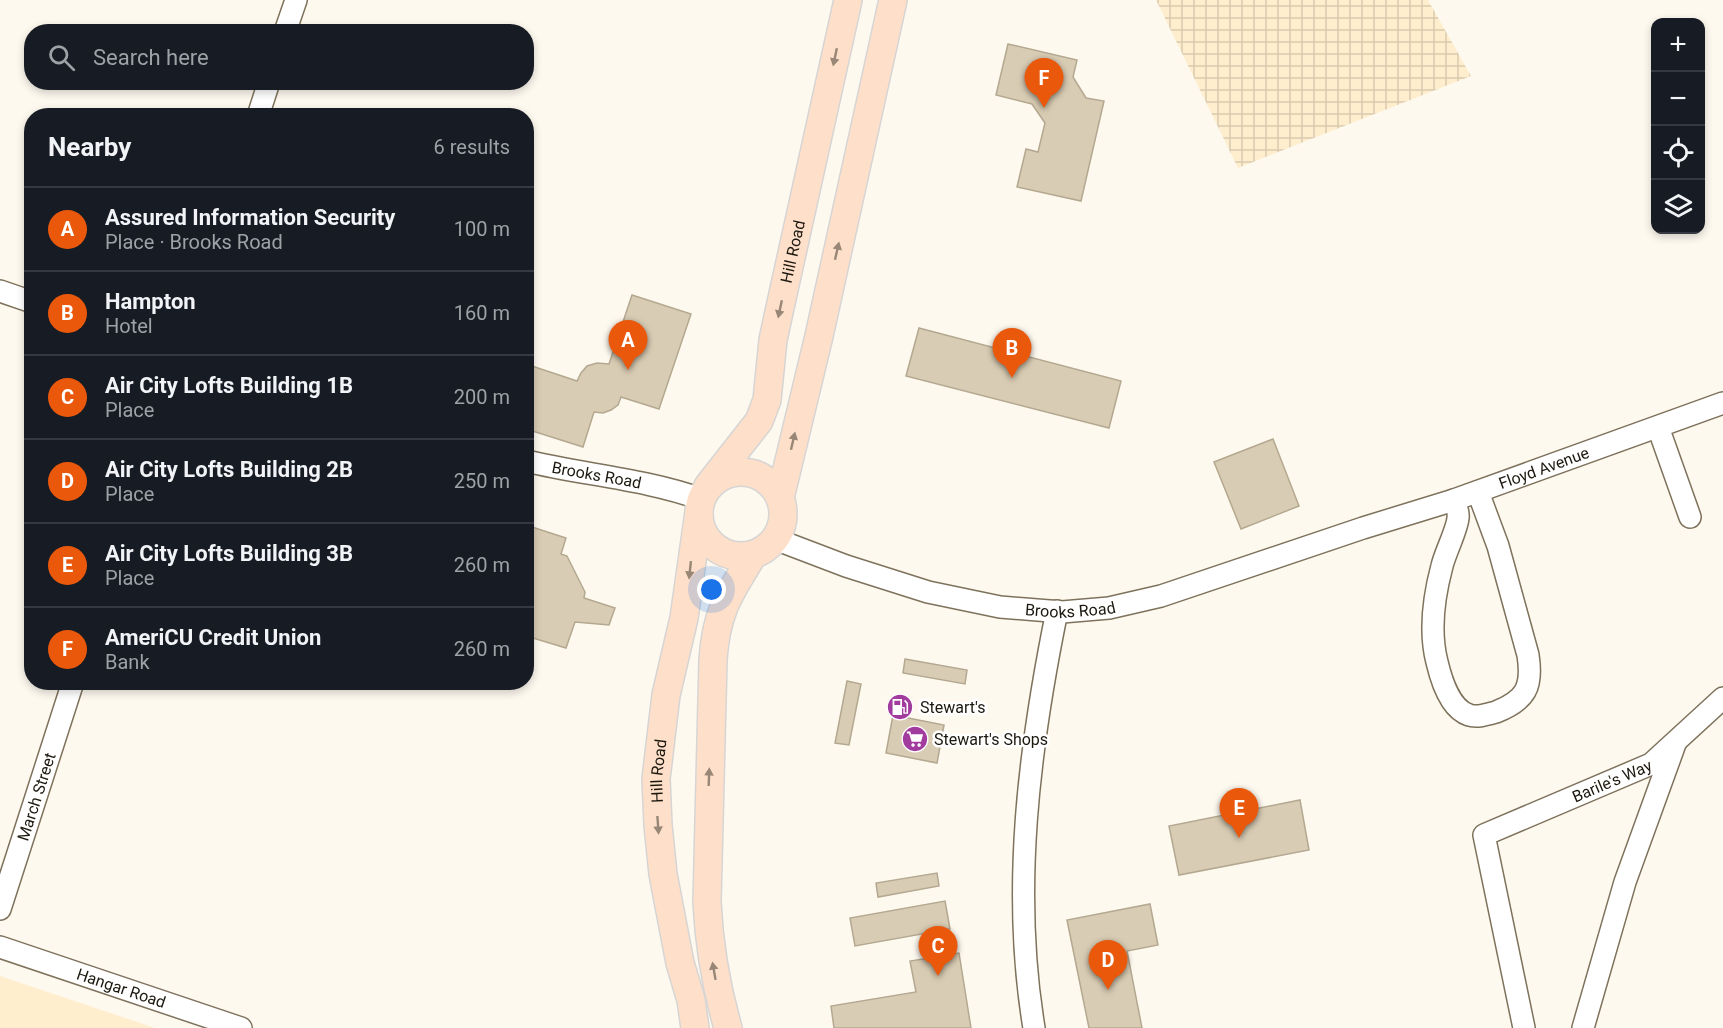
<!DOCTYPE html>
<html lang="en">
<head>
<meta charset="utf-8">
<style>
  :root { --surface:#171b24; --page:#242831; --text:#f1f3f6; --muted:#9ea1a6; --line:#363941; --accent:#ea580c }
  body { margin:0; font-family:Roboto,sans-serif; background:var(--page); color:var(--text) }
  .controls { position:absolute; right:18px; top:18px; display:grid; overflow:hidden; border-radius:12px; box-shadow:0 3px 9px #0003 }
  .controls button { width:54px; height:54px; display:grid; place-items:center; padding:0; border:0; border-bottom:2px solid var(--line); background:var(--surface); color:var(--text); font:30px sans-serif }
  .you { position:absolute; left:712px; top:590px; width:21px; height:21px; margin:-15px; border:4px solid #fff; border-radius:50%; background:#1a73e8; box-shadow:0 0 0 9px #1a73e833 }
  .badge { display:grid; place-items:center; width:39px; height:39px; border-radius:50%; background:var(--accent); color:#fff; font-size:20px; font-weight:700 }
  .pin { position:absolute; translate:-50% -50px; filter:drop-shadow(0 2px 3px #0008) }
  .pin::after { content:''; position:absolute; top:32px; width:21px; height:18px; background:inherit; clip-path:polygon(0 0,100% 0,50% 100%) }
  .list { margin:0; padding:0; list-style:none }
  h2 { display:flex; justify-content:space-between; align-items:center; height:78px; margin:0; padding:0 24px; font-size:26px }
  h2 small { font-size:20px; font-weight:400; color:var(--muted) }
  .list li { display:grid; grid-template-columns:39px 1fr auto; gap:18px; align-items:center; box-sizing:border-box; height:84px; padding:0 24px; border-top:2px solid var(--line) }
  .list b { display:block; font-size:22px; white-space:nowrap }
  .list p { margin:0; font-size:20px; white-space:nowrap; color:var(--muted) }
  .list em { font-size:20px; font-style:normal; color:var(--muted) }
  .icon { flex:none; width:33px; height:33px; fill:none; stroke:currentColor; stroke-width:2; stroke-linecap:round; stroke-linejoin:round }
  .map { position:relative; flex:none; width:1723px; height:1028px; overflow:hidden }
  .search { position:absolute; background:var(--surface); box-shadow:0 3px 9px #0003; left:24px; top:24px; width:510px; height:66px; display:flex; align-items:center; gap:15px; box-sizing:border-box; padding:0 21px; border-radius:24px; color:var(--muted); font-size:22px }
  .panel { position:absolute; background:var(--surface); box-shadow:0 3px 9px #0003; left:24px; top:108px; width:510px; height:582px; border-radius:24px }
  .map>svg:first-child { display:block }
  .industrial { fill:url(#industrial-grid) }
  .built { fill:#feeecd }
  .building { fill:#d9ccb4; stroke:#b4a890; stroke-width:1.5 }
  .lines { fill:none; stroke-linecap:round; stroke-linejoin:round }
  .minor-casing { stroke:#7e725c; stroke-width:24 }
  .major-casing { stroke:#d6d5d4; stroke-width:30 }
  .minor { stroke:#fff; stroke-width:21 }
  .major { stroke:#fee0ca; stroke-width:27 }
  .oneway { fill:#988676 }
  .labels { text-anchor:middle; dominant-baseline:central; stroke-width:5; stroke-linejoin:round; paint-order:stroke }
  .street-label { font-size:16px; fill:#1c180f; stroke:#fff }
  .poi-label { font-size:16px; fill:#1c180f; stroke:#fff; text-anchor:start }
</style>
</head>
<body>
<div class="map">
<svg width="1723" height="1028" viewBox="0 0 1723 1028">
  <defs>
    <pattern id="industrial-grid" width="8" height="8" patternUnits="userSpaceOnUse" patternTransform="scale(1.5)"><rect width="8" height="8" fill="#feeecd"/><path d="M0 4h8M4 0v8" fill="none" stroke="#d9cbaf"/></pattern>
  </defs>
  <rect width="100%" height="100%" fill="#fef9ef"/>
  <path class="industrial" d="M 1156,0 L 1428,0 L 1471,76 L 1238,168 Z"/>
  <path class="built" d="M 0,976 L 155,1028 L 0,1028 Z"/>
  <path class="building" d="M 1008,44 L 1077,60 L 1073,77 L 1086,98 L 1104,101 L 1081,201 L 1017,187 L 1026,149 L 1038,152 L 1045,123 L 1032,104 L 996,95 Z
    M 632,295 L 691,314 L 659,409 L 621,397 L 618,405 L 611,410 L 603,413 L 594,412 L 583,447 L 526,429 L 526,364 L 577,381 L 581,373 L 587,366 L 597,363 L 609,364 Z
    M 919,328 L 1121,381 L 1109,428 L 906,376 Z
    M 1273,439 L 1299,506 L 1241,529 L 1214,462 Z
    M 532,527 L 566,538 L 561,554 L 567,556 L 585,592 L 584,598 L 615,608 L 609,625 L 575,622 L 566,648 L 526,636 L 526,543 Z
    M 905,659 L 967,670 L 965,684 L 903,673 Z
    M 847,681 L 861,684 L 849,745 L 835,743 Z
    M 893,715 L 944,725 L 937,763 L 886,753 Z
    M 1300,800 L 1309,850 L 1179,875 L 1169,826 Z
    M 937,873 L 939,886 L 878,897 L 876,883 Z
    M 945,901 L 950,929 L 855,946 L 850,918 Z
    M 1150,904 L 1158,945 L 1127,951 L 1142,1028 L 1089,1028 L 1067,920 Z
    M 959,953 L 971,1028 L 834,1028 L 831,1006 L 916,992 L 910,961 Z"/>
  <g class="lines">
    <g class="minor-casing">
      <g id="minor">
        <path d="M 285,32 L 296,0"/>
        <path d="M 258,116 L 269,82"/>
        <path d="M 0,291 L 32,302"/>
        <path d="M 1658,427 L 1690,517"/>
        <path id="s1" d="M 526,461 C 585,475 645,479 701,499"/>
        <path d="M 1454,500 C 1456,505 1459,513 1458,518 C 1457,530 1445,553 1442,566 C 1434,596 1429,631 1437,662 C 1441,679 1450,709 1469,715 C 1477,718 1489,714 1496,712 C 1526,700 1533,687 1528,655 L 1498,546 L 1478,492"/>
        <path id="s2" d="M 775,539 L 846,566 L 928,592 L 1000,607 L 1062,612 L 1109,608 L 1161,596 L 1363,528 L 1454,500 L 1723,403"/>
        <path id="s3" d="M 0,909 L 73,682"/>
        <path id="s4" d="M 0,947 L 241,1028"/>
        <path d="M 1034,1028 C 1011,890 1029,748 1057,611"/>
        <path id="s5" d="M 1524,1028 L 1484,835 L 1651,764 L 1723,698"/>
        <path d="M 1583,1028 L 1625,882 L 1675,744"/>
      </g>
    </g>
    <g class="major-casing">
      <g id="major">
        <circle cx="741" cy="514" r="42"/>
        <path id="s6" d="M 708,486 L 759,421 L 767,400 L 773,340 L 779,312 L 848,0"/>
        <path d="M 780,498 L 819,336 L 893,0"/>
        <path id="s7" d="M 695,1028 L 691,1000 L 680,963 L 663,874 L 658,825 L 656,779 L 666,695 L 684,618 L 699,512"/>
        <path d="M 728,1028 C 716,986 709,946 707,902 L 713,660 C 716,612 729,594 753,555"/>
      </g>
    </g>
    <use href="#minor" class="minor"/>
    <use href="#major" class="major"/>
  </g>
  <defs><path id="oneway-solid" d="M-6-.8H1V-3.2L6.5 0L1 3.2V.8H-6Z" transform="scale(1.5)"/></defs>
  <g class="oneway">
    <use href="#oneway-solid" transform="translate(835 57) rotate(102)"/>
    <use href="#oneway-solid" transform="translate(837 251) rotate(-77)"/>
    <use href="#oneway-solid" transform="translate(780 309) rotate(102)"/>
    <use href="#oneway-solid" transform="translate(793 441) rotate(-77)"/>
    <use href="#oneway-solid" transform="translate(690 570) rotate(96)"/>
    <use href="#oneway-solid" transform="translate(709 777) rotate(-88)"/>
    <use href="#oneway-solid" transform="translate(658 825) rotate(86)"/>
    <use href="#oneway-solid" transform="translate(714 971) rotate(-100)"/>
  </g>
  <defs>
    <g id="fuel-disc" transform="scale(1.35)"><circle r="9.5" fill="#a23b9e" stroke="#fff"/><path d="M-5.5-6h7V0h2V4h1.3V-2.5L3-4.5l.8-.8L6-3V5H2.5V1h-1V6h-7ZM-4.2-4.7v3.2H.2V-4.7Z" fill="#fff"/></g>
    <g id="supermarket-disc" transform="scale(1.35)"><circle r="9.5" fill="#a23b9e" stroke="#fff"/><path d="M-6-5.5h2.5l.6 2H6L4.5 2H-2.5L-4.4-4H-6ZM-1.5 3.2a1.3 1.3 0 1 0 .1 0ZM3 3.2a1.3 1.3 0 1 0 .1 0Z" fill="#fff"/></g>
  </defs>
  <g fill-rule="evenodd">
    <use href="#fuel-disc" x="900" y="707"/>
    <use href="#supermarket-disc" x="915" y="739"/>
  </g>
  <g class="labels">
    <g class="street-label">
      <text stroke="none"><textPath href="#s6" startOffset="256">Hill Road</textPath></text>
      <text stroke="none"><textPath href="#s2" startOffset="802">Floyd Avenue</textPath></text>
      <text stroke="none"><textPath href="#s1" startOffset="72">Brooks Road</textPath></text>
      <text stroke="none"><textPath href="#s2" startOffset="306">Brooks Road</textPath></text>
      <text stroke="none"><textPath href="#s7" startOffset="261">Hill Road</textPath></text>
      <text stroke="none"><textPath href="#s5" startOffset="336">Barile's Way</textPath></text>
      <text stroke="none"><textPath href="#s3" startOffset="118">March Street</textPath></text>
      <text stroke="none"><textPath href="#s4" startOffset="128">Hangar Road</textPath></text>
    </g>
    <g class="poi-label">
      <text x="920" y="707">Stewart's</text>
      <text x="934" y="739">Stewart's Shops</text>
    </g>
  </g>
</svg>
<div class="controls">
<button>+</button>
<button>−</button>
<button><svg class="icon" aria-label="locate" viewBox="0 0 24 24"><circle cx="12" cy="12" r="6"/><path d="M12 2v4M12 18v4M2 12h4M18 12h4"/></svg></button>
<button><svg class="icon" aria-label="layers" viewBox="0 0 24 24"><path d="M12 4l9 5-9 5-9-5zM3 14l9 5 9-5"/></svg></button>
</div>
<div class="you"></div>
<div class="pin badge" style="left:628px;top:370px">A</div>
<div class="pin badge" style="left:1012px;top:378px">B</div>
<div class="pin badge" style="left:938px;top:976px">C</div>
<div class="pin badge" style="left:1108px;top:990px">D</div>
<div class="pin badge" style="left:1239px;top:838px">E</div>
<div class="pin badge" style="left:1044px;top:108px">F</div>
<div class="search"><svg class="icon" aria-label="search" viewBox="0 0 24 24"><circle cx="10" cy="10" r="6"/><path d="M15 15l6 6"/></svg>Search here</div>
<section class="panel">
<h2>Nearby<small>6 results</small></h2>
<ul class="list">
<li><span class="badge">A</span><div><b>Assured Information Security</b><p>Place · Brooks Road</p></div><em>100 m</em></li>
<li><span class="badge">B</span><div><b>Hampton</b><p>Hotel</p></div><em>160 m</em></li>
<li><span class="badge">C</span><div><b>Air City Lofts Building 1B</b><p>Place</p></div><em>200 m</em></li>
<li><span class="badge">D</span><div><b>Air City Lofts Building 2B</b><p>Place</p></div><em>250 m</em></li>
<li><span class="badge">E</span><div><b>Air City Lofts Building 3B</b><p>Place</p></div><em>260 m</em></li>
<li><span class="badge">F</span><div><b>AmeriCU Credit Union</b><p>Bank</p></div><em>260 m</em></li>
</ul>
</section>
</div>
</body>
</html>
